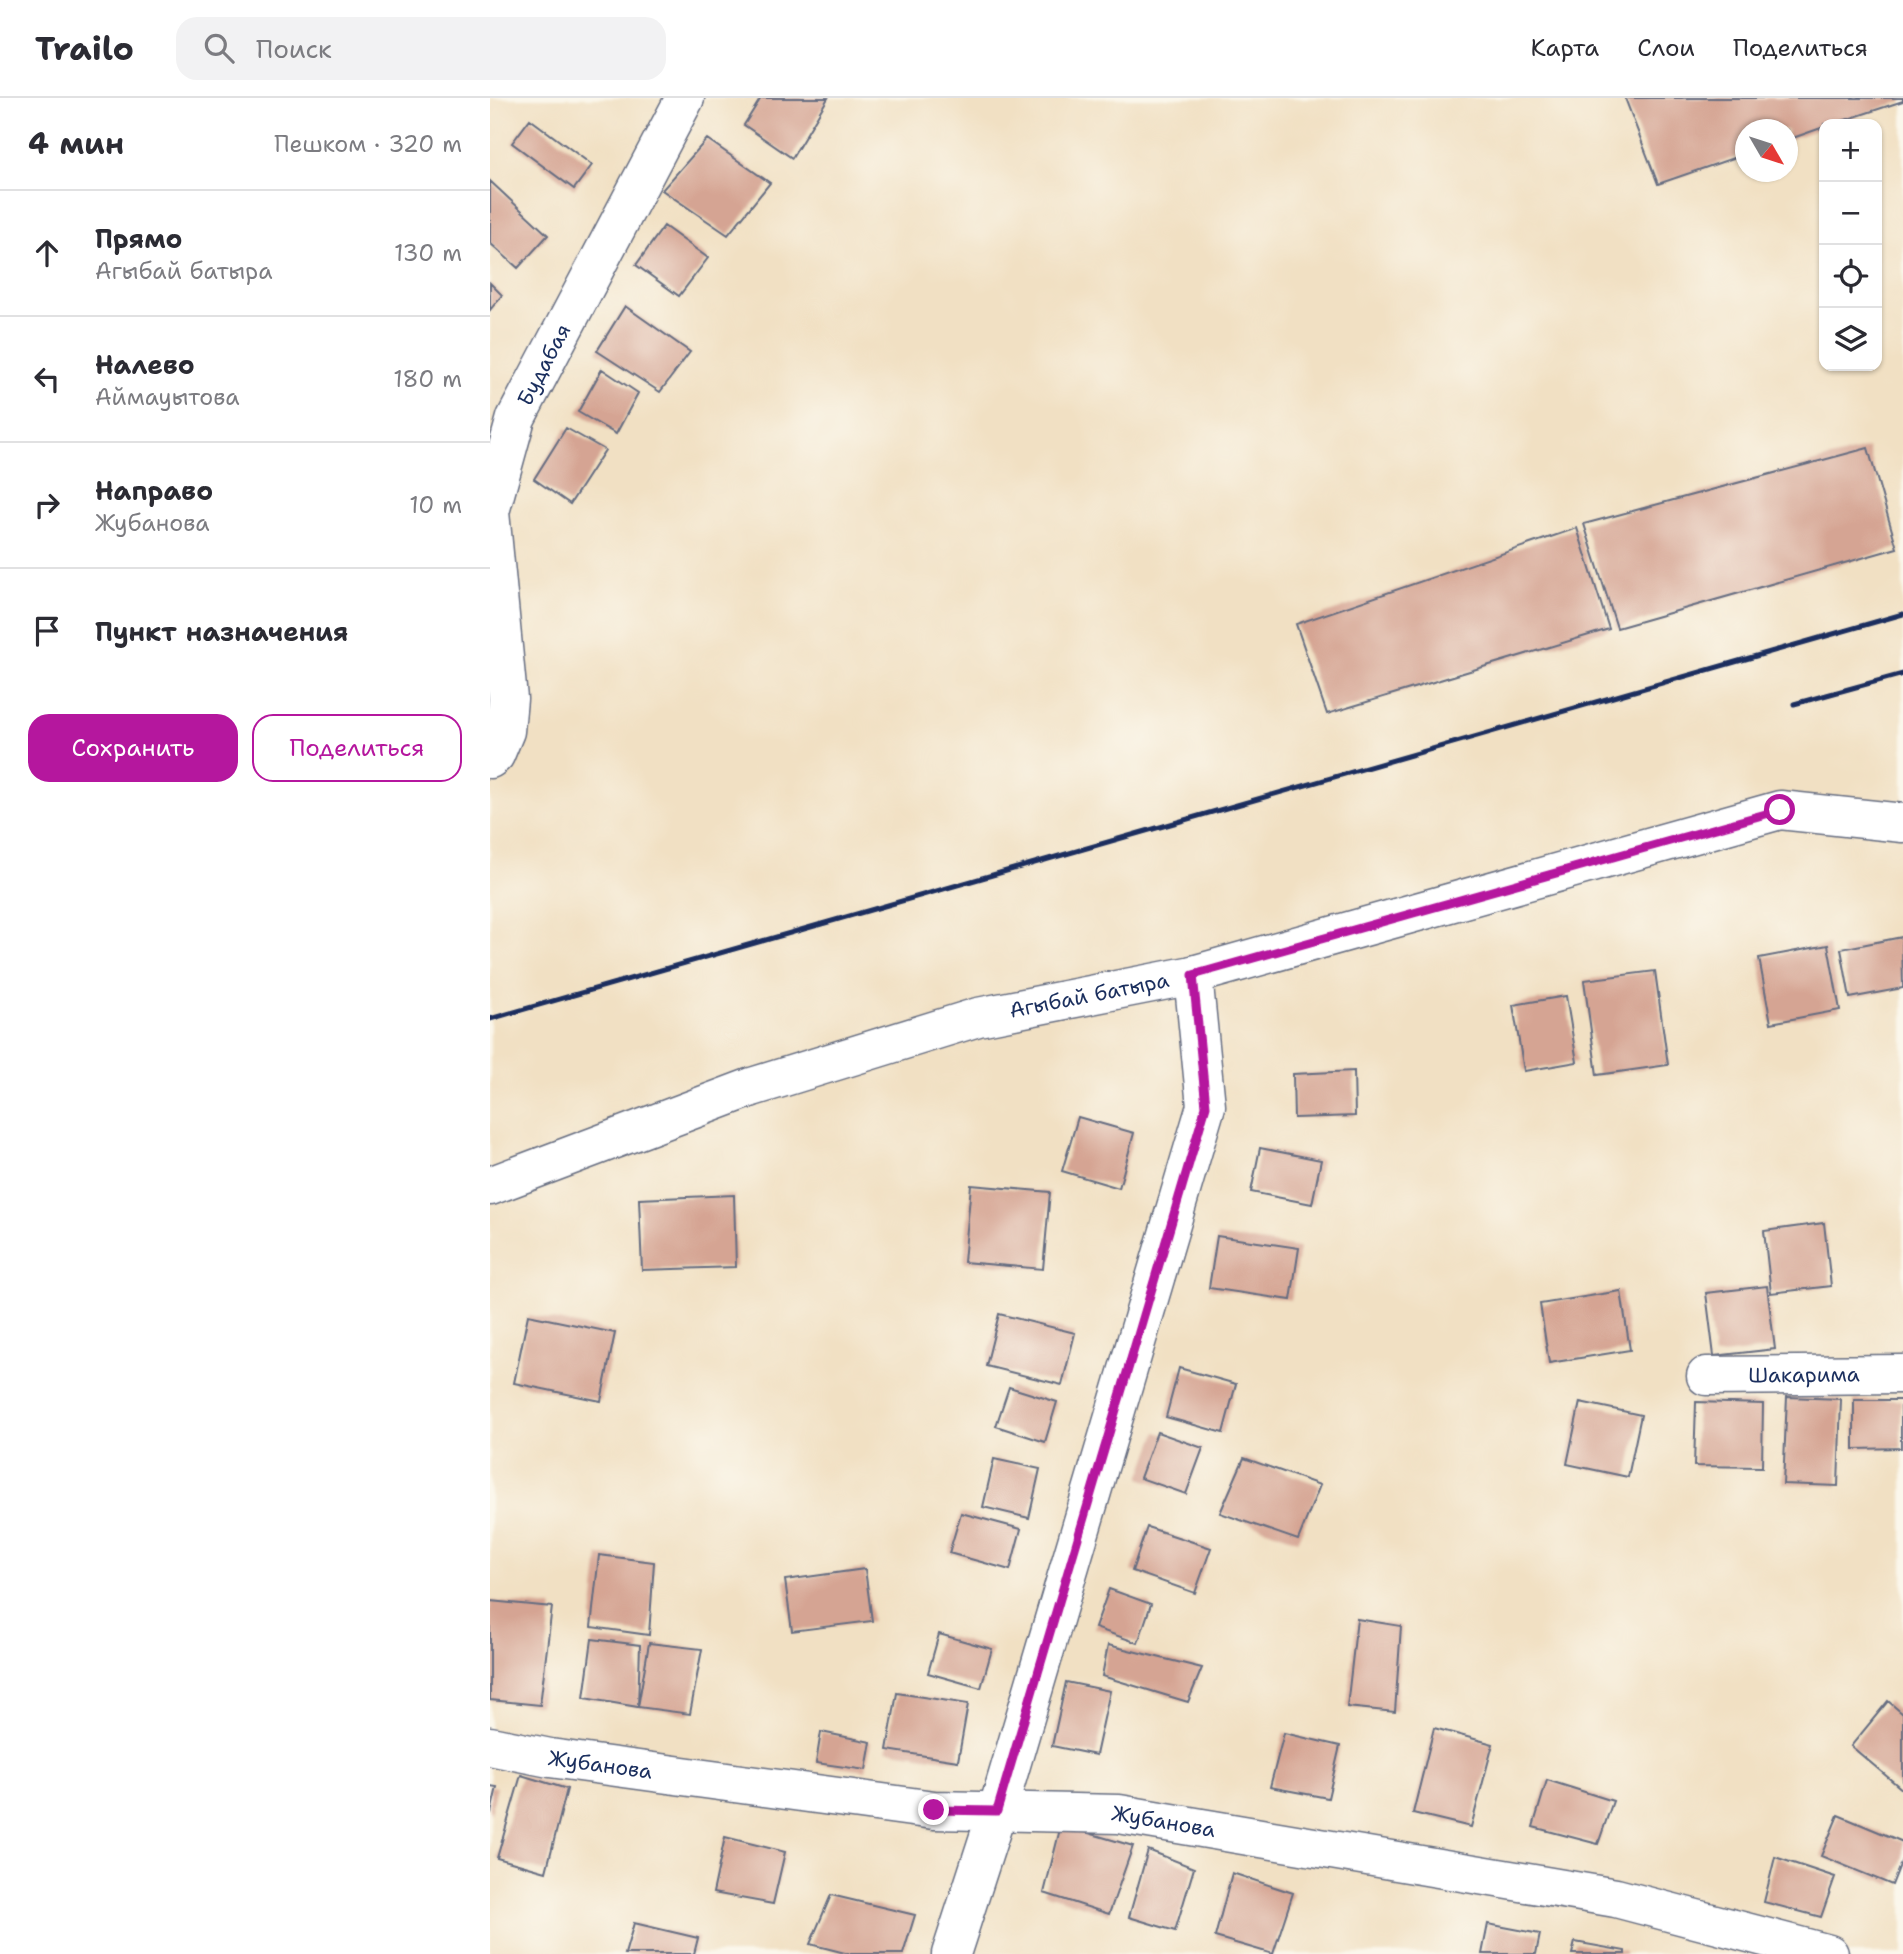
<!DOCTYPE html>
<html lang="ru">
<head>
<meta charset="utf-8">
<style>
  :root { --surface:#fff; --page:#f2f2f3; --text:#2b2b33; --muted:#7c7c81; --line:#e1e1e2; --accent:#b5179e }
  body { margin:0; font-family:"Shantell Sans",sans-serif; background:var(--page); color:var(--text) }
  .controls { position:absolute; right:21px; top:21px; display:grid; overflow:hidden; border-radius:14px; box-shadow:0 2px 5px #0004 }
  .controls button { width:63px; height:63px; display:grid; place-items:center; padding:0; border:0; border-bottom:2px solid var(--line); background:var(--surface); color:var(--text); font:35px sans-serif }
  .compass { position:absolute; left:1245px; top:21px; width:63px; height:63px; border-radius:50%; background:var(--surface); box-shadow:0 2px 5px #0004; rotate:129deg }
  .stop { position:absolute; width:21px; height:21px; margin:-16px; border:5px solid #b5179e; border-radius:50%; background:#fff }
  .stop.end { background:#b5179e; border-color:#fff; box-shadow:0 2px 7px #0008 }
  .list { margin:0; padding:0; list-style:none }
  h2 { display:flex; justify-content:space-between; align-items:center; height:91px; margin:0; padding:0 28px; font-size:30px }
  h2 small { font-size:23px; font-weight:400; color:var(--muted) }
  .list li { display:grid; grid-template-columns:46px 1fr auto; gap:21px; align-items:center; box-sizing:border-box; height:126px; padding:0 28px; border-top:2px solid var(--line) }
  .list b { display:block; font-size:26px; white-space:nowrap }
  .list p { margin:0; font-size:23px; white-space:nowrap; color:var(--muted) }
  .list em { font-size:23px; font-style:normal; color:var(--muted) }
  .actions { display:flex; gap:14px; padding:21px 28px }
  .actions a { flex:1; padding:16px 0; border:2px solid var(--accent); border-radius:21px; text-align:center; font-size:24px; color:var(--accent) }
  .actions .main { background:var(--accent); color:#fff }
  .icon { flex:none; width:38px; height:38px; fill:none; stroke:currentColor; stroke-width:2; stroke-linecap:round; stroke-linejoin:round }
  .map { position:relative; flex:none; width:1413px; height:1856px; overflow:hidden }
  header { display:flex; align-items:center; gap:42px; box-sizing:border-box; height:98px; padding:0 35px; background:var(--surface); border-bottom:2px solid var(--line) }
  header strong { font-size:33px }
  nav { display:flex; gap:38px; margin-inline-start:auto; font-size:24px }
  .search { width:490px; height:63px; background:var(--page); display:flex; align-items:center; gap:18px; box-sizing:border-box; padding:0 24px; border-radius:21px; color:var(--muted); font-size:26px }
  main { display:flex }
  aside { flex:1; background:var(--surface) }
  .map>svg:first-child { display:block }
  .building { fill:#d5a493 }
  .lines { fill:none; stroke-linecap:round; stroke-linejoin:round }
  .minor-casing { stroke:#666d81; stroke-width:41 }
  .minor { stroke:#fff; stroke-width:38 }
  .rail { stroke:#1b2f5e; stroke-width:5 }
  .route { stroke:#b5179e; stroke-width:9 }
  .labels { text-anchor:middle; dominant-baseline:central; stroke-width:6; stroke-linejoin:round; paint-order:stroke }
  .street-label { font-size:21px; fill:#1b2f5e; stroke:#fbf7ec }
</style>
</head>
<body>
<header>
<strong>Trailo</strong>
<div class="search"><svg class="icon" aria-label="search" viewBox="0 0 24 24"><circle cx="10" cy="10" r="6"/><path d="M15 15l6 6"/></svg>Поиск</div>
<nav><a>Карта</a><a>Слои</a><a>Поделиться</a></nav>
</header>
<main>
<aside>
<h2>4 мин<small>Пешком · 320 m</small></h2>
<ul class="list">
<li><svg class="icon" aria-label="ahead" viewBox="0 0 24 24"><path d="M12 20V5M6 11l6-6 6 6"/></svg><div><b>Прямо</b><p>Агыбай батыра</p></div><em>130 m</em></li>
<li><svg class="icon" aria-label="left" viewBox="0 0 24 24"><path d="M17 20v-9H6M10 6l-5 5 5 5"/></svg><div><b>Налево</b><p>Аймауытова</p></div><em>180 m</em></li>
<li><svg class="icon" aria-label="right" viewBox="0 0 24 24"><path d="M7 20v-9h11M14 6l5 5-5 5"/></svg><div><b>Направо</b><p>Жубанова</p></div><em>10 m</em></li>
<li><svg class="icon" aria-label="arrive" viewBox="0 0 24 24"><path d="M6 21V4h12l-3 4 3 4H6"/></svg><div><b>Пункт назначения</b></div></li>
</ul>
<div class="actions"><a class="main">Сохранить</a><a>Поделиться</a></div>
</aside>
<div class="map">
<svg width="1413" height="1856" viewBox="0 0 1413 1856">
  <rect width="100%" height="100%" fill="#fbf7ec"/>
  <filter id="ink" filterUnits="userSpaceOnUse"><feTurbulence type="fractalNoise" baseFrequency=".0143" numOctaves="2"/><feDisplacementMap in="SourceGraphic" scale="14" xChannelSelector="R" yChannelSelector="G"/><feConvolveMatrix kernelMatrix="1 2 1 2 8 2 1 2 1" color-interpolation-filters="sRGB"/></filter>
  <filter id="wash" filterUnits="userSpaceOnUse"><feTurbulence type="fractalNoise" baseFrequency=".00686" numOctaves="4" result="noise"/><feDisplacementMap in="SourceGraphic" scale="28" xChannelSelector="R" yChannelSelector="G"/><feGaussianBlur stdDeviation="1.57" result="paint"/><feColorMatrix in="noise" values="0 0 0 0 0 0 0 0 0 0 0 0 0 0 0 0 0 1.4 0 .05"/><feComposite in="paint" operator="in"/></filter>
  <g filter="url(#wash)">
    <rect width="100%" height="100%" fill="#f1e0c3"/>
    <g id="blocks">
      <path class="building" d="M 271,0 L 338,0 L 302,60 L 254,27 Z
        M 1135,0 L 1413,0 L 1413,3 L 1343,26 L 1334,26 L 1334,29 L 1297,42 L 1297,32 L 1255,32 L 1255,56 L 1168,86 Z
        M 40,21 L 102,67 L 84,91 L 22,45 Z
        M 217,41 L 280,85 L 238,137 L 172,92 Z
        M 0,83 L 58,137 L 28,170 L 0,145 Z
        M 174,128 L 218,160 L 189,198 L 146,167 Z
        M 0,185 L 12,197 L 0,212 Z
        M 135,208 L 200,254 L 170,294 L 107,253 Z
        M 112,271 L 148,295 L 126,336 L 88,314 Z
        M 76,330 L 115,352 L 80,406 L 44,381 Z
        M 1378,350 L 1407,450 L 1127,530 L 1094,426 Z
        M 1087,430 L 1119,531 L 837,616 L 806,526 Z
        M 1412,839 L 1413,890 L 1360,900 L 1351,851 Z
        M 1338,847 L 1350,912 L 1281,925 L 1269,860 Z
        M 1165,873 L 1178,967 L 1107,977 L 1094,882 Z
        M 1076,898 L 1087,964 L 1034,973 L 1023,907 Z
        M 864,973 L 865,1018 L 804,1020 L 803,976 Z
        M 588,1019 L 644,1035 L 629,1090 L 572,1073 Z
        M 770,1050 L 831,1062 L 822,1106 L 761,1094 Z
        M 481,1087 L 560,1094 L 553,1171 L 474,1164 Z
        M 244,1097 L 246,1169 L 152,1172 L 149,1101 Z
        M 1334,1125 L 1341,1188 L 1281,1195 L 1274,1133 Z
        M 727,1138 L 809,1150 L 801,1202 L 719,1190 Z
        M 1277,1188 L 1285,1251 L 1224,1258 L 1216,1195 Z
        M 1131,1193 L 1140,1252 L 1059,1265 L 1050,1206 Z
        M 509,1216 L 585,1235 L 572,1287 L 496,1268 Z
        M 38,1217 L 125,1235 L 111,1303 L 24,1285 Z
        M 689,1270 L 746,1286 L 733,1335 L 676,1319 Z
        M 519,1289 L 567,1304 L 555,1344 L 506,1328 Z
        M 1297,1299 L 1351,1301 L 1348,1388 L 1293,1386 Z
        M 1364,1302 L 1411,1302 L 1411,1350 L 1364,1351 Z
        M 1090,1304 L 1151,1317 L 1138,1379 L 1077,1366 Z
        M 1206,1304 L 1273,1306 L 1272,1369 L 1204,1368 Z
        M 667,1334 L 713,1350 L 696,1396 L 650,1380 Z
        M 754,1360 L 830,1387 L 808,1442 L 730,1415 Z
        M 504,1361 L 550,1371 L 539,1420 L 493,1409 Z
        M 471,1415 L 531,1431 L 520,1472 L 459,1455 Z
        M 657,1429 L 721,1450 L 705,1495 L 642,1473 Z
        M 109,1457 L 164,1464 L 159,1537 L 101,1529 Z
        M 375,1471 L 382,1523 L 302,1533 L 295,1482 Z
        M 619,1491 L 661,1506 L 648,1545 L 605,1530 Z
        M 0,1503 L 62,1509 L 50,1607 L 0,1602 Z
        M 867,1521 L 911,1528 L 905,1614 L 857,1609 Z
        M 449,1536 L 502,1551 L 491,1590 L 438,1575 Z
        M 102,1541 L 150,1547 L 148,1609 L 94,1600 Z
        M 159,1545 L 212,1551 L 200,1616 L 148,1609 Z
        M 618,1547 L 712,1570 L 698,1604 L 612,1578 Z
        M 576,1584 L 620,1593 L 606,1657 L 562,1648 Z
        M 407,1595 L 478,1606 L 468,1663 L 397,1652 Z
        M 1398,1603 L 1413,1616 L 1413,1692 L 1361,1648 Z
        M 944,1630 L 1003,1646 L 981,1729 L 923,1715 Z
        M 331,1634 L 381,1644 L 376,1672 L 326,1665 Z
        M 794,1635 L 850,1648 L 838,1700 L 780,1689 Z
        M 31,1677 L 77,1691 L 56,1774 L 7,1760 Z
        M 1057,1682 L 1123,1703 L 1108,1746 L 1043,1729 Z
        M 0,1688 L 7,1689 L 1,1715 L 0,1715 Z
        M 1348,1717 L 1413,1744 L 1413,1759 L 1402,1787 L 1331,1758 Z
        M 571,1727 L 643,1748 L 619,1816 L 554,1795 Z
        M 235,1739 L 295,1754 L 283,1806 L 223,1795 Z
        M 658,1752 L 704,1770 L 685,1833 L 639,1819 Z
        M 1285,1759 L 1345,1779 L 1331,1819 L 1274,1804 Z
        M 742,1775 L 803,1795 L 783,1856 L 725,1839 Z
        M 341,1797 L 425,1817 L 413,1856 L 359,1856 L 320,1846 Z
        M 144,1825 L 208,1840 L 204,1856 L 135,1856 Z
        M 998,1826 L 1050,1836 L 1046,1856 L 992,1856 Z
        M 1085,1844 L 1135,1853 L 1135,1856 L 1082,1856 Z"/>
    </g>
  </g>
  <g filter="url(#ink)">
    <use href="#blocks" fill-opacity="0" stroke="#666d81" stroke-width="2"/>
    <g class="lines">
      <g class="minor-casing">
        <g id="minor">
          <path id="s1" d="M 0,661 L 5,657 L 15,633 L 18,601 L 0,414 L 26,320 L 195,0"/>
          <path id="s2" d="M 0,1088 L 262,989 L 488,919 L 703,877 L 1290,712 L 1413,725"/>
          <path id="s3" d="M 1216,1278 L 1413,1276"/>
          <path id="s4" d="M 0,1648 L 60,1660 L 444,1712 L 629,1716 L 1126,1800 L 1339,1856"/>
          <path d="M 461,1856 L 507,1714 L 716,1008 L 703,877"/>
        </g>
      </g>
      <use href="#minor" class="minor"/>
      <path class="rail" d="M 1304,606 L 1413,576
        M 0,921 L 1413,516"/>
    </g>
  </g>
  <g class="lines" filter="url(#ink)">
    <path class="route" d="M 444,1712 L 507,1713 L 716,1008 L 703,877 L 1290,712"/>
  </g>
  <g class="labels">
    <g class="street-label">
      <text stroke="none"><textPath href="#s1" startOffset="410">Будабая</textPath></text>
      <text stroke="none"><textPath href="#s2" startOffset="630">Агыбай батыра</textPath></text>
      <text stroke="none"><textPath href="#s3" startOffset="98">Шакарима</textPath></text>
      <text stroke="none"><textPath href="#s4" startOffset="112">Жубанова</textPath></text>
      <text stroke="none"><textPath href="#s4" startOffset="679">Жубанова</textPath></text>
    </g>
  </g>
</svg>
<div class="controls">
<button>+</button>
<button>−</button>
<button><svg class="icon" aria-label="locate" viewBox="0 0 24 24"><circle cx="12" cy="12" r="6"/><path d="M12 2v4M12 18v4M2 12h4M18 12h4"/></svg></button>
<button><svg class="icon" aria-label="layers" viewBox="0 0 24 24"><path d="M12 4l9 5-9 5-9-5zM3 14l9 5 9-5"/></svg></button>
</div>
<svg class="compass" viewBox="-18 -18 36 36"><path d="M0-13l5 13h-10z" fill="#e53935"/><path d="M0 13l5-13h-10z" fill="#7c7c81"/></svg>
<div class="stop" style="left:1290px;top:712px"></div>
<div class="stop end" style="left:444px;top:1712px"></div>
</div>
</main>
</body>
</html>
